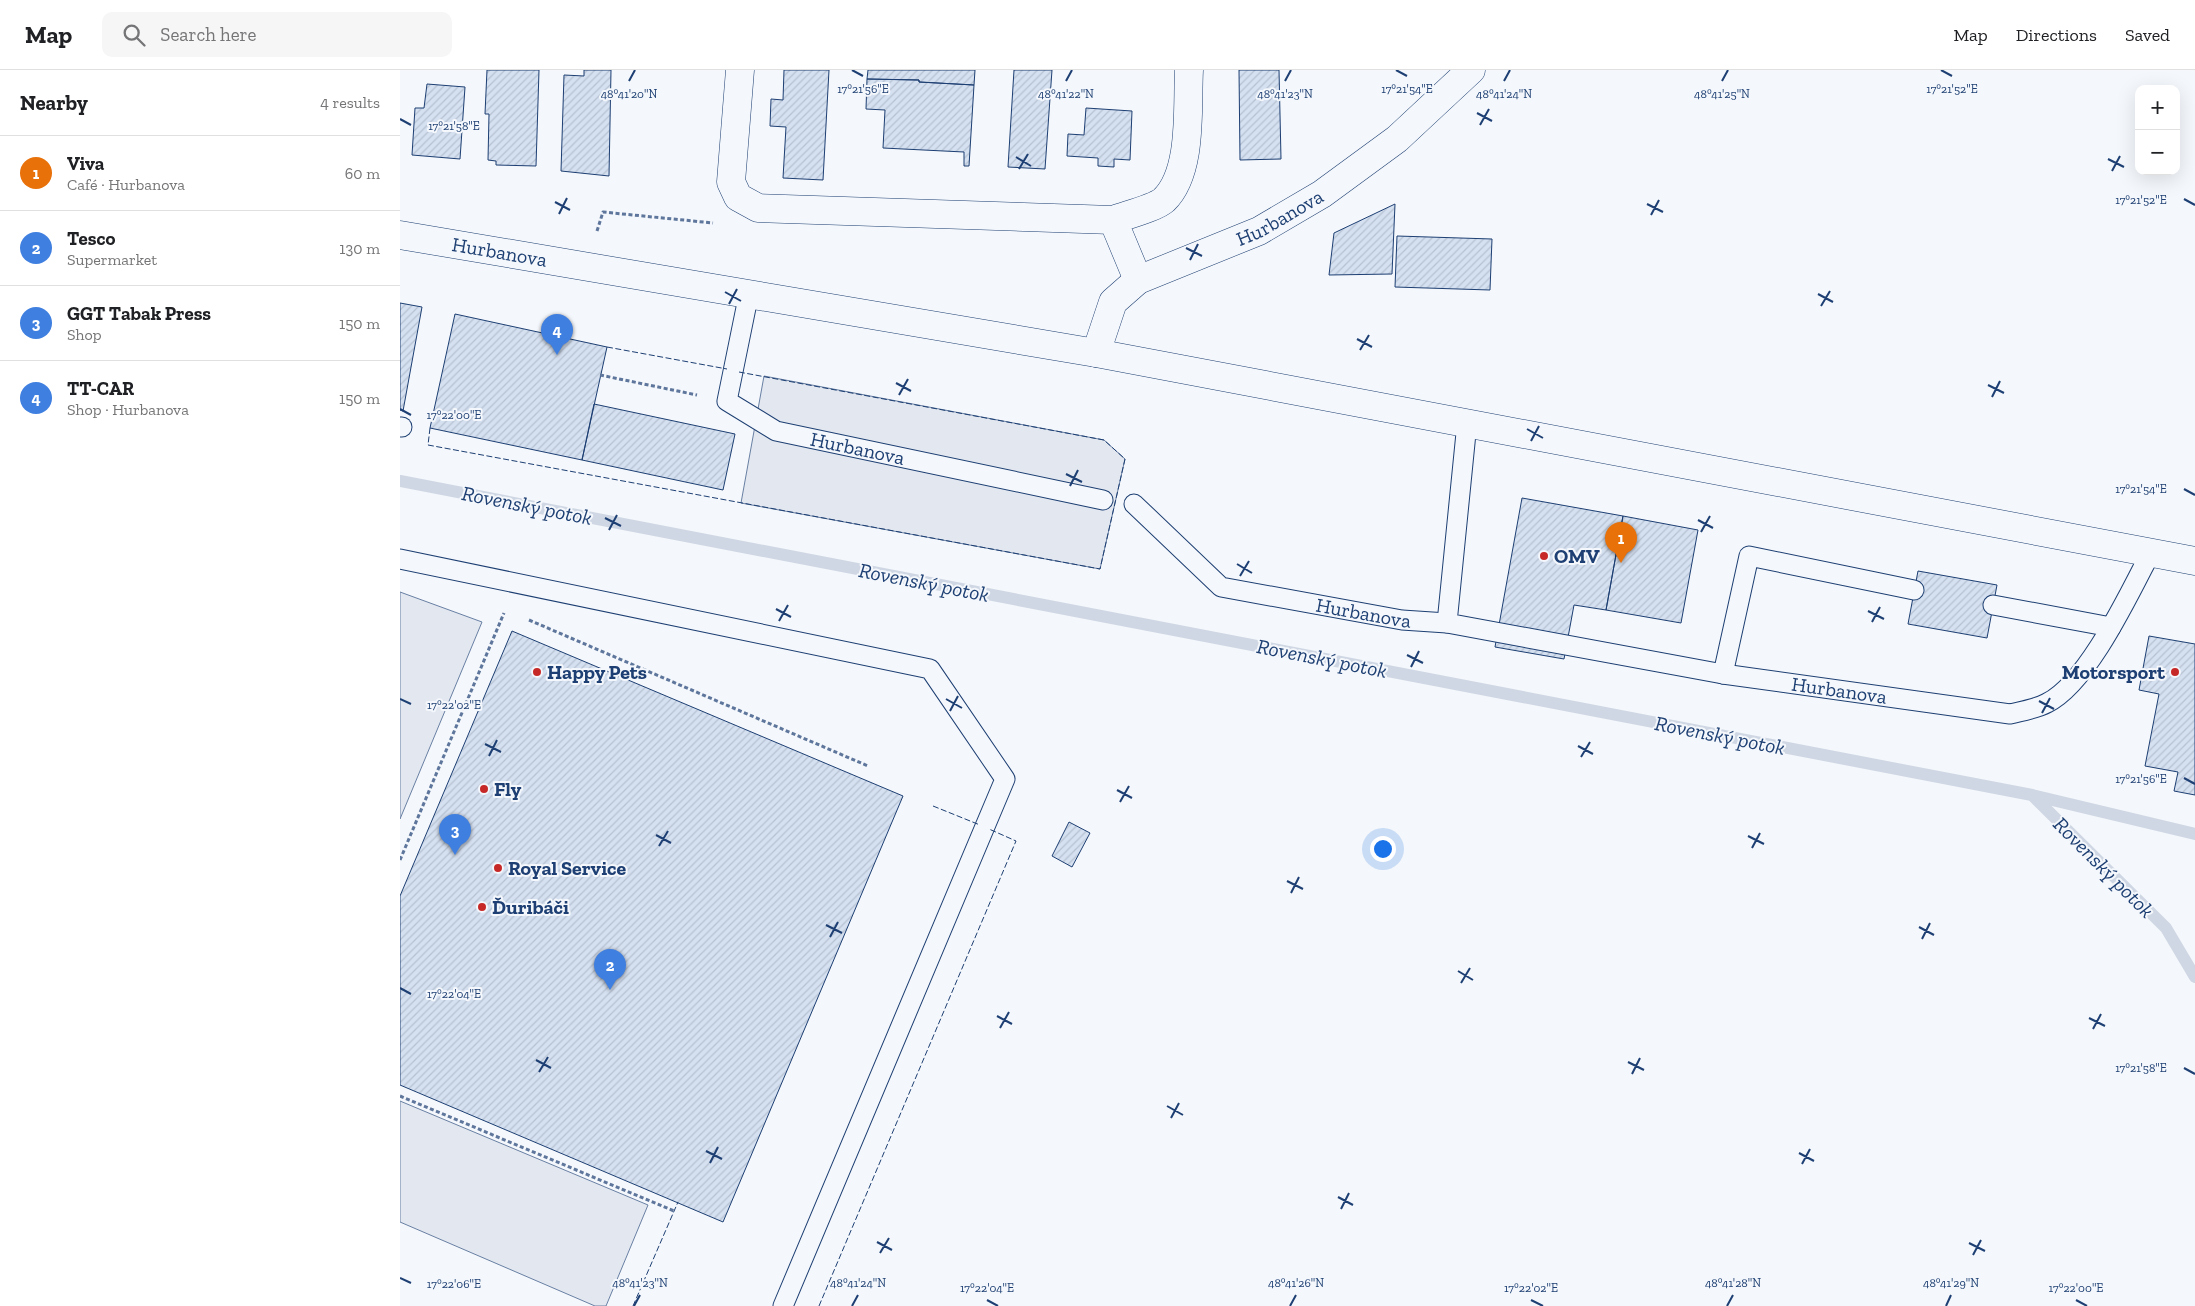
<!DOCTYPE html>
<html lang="en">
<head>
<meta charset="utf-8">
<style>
  :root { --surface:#fff; --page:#f6f6f6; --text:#202124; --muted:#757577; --line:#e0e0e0; --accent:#c62828 }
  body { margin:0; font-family:"Zilla Slab",serif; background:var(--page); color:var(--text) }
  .controls { position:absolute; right:15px; top:15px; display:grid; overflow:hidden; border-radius:10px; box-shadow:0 5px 20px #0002 }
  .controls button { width:45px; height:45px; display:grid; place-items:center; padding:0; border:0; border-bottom:1px solid var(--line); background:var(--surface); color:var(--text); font:25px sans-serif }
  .you { position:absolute; left:982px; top:778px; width:18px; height:18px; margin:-12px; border:4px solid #fff; border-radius:50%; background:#1a73e8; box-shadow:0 0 0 8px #1a73e833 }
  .badge { display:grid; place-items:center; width:32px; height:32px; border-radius:50%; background:var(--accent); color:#fff; font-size:16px; font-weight:700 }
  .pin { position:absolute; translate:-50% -41px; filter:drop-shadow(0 1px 2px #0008) }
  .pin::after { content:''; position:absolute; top:26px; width:18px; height:15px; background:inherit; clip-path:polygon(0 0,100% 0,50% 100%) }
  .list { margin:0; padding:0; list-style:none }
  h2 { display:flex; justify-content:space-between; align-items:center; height:65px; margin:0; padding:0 20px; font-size:21px }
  h2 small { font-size:16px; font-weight:400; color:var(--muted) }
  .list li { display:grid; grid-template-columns:32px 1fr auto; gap:15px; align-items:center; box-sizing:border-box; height:75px; padding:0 20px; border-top:1px solid var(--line) }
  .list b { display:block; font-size:19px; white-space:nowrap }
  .list p { margin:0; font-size:16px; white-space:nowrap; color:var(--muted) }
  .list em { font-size:16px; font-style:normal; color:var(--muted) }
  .icon { flex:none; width:28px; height:28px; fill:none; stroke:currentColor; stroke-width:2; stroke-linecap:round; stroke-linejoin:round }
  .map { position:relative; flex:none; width:1795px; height:1236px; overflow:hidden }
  header { display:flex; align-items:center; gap:30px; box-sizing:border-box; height:70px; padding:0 25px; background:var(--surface); border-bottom:1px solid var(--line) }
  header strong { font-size:24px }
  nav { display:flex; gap:28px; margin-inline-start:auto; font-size:18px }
  .search { width:350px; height:45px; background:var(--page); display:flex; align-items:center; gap:12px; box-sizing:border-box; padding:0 18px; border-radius:10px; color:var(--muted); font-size:19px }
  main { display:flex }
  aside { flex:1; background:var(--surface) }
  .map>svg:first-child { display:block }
  .parking { fill:#e3e8f0; stroke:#687fa3 }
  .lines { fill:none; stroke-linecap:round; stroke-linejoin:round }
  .stream { stroke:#cfd7e4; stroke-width:12 }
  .building { fill:url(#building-hatch); stroke:#1d3f73 }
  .lane-casing { stroke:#1d3f73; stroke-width:21 }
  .street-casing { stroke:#1d3f73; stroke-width:29 }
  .secondary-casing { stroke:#1d3f73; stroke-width:29 }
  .primary-casing { stroke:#1d3f73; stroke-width:29 }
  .path { stroke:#5e769c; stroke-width:3; stroke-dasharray:4 2.5; stroke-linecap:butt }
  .lane { stroke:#f4f7fb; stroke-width:19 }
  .street { stroke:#f4f7fb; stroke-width:28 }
  .secondary { stroke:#f4f7fb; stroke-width:28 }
  .primary { stroke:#f4f7fb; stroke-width:28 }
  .fence { stroke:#1d3f73; stroke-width:1; stroke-dasharray:6 2.5; stroke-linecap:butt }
  .ticks { fill:none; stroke:#1d3f73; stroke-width:2 }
  .poi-dot { fill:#c62828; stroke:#f4f7fb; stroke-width:2 }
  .labels { text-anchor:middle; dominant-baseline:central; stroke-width:4; stroke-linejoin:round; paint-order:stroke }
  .street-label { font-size:20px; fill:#1d3f73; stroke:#f4f7fb }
  .poi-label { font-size:20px; font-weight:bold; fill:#1d3f73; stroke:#f4f7fb; text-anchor:start }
  .water-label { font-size:21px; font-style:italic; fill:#1d3f73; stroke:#f4f7fb }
  .ticks-label { font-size:12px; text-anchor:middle; fill:#1d3f73; stroke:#f4f7fb; stroke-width:4; stroke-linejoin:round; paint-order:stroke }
</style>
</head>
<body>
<header>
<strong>Map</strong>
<div class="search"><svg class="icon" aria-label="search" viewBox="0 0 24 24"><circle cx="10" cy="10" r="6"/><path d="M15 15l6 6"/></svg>Search here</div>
<nav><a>Map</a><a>Directions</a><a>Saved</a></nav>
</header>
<main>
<aside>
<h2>Nearby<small>4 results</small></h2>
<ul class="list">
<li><span class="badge" style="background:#e8710a">1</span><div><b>Viva</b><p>Café · Hurbanova</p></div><em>60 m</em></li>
<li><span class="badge" style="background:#3f7fe0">2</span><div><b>Tesco</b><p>Supermarket</p></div><em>130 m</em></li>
<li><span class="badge" style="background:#3f7fe0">3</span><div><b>GGT Tabak Press</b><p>Shop</p></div><em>150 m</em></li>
<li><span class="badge" style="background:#3f7fe0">4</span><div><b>TT-CAR</b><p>Shop · Hurbanova</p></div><em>150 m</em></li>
</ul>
</aside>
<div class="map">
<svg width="1795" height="1236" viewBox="0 0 1795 1236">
  <defs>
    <pattern id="building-hatch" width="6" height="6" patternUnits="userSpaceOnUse" patternTransform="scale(1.25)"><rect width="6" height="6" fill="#d5e0f0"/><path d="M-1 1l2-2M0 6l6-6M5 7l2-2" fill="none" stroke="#b6c1d1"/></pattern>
  </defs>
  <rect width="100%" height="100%" fill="#f4f7fb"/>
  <path class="parking" d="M 364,306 L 704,370 L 725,389 L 700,499 L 341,433 Z
    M 0,522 L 82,552 L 0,749 Z
    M 0,1031 L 248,1135 L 206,1236 L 195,1236 L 0,1152 Z"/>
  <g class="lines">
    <path class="stream" d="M 0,411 L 1632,725 L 1766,858 L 1795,907
      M 1632,725 L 1795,764"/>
  </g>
  <path class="building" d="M 87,0 L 139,0 L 136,96 L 96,95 L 96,91 L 88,90 L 89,44 L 85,44 Z
    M 184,0 L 211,0 L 209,106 L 161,101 L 164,5 L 184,6 Z
    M 384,0 L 429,0 L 423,110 L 383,108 L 386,57 L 370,56 L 371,29 L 383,30 Z
    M 468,0 L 575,0 L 574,15 L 519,12 L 519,10 L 467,9 Z
    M 614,0 L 652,0 L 645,99 L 608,97 Z
    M 839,0 L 879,0 L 881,89 L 840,90 Z
    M 467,9 L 519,10 L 519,12 L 574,15 L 569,96 L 564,96 L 564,82 L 483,78 L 485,40 L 466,39 Z
    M 27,14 L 65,17 L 60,89 L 12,85 L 15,38 L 24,38 Z
    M 686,38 L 732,41 L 730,90 L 714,89 L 714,97 L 698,96 L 698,88 L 667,86 L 668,64 L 684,65 Z
    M 995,134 L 992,204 L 929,205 L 934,163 Z
    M 997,166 L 1092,169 L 1090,220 L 995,217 Z
    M 0,233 L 22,237 L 3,341 L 0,340 Z
    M 55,244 L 207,277 L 182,390 L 30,358 Z
    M 194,334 L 335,364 L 323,420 L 182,390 Z
    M 1122,428 L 1223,446 L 1206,540 L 1174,535 L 1164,589 L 1095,577 Z
    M 1223,446 L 1298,460 L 1281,553 L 1206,540 Z
    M 1518,501 L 1597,515 L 1587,568 L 1508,554 Z
    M 112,561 L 503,726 L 323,1152 L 0,1015 L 0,826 Z
    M 1749,566 L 1795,574 L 1795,725 L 1774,721 L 1778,702 L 1745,696 L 1759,624 L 1739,620 Z
    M 669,752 L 690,763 L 672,797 L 652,786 Z"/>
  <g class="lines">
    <g class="lane-casing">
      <g id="lane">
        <path id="s1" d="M 349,223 L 327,331 L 376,361 L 703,430"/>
        <path id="s2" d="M 1067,353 L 1047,553 L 1323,604 L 1610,644 C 1622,641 1636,639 1647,633 C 1688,613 1730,522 1751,482"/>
        <path d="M 0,357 L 2,357"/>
        <path id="s3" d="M 734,434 L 821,517 L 1002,550 L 1047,553"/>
        <path d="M 0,489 L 530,599 L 605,709 L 383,1236"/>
        <path d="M 1593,535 L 1711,557"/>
        <path d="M 1323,604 L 1349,486 L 1514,520"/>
      </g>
    </g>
    <g class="street-casing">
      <path id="street" d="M 340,0 L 331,112 L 338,127 L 358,138 L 713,150 L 738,210
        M 713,150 C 726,145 755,138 764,130 C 793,102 787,38 789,0"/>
    </g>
    <g class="secondary-casing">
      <g id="secondary">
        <path id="s4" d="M 696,283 L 713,232 L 738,210 L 859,161 L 922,124 L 997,69 L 1071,0"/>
      </g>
    </g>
    <g class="primary-casing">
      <g id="primary">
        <path id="s5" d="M 0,165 L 696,283 L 1795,491"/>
      </g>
    </g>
    <path class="path" d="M 197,161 L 203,142 L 313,153
      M 200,305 L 297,325
      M 129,550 L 468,696
      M 0,790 L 104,543
      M 0,1026 L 274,1141"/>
    <use href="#lane" class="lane"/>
    <use href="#street" class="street"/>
    <use href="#secondary" class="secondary"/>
    <use href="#primary" class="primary"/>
    <path class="fence" d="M 207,277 L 327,299
      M 30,358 L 28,375 L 700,499 L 725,389 L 704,370 L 339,302
      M 533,736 L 580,755
      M 233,1236 L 278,1132
      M 419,1236 L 616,771 L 589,759"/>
  </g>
  <path class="ticks" d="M 452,0 L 463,6M 996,0 L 1007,6M 1541,0 L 1552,6M 229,11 L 235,0M 666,11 L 672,0M 885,11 L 891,0M 1104,11 L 1110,0M 1322,11 L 1328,0M 1077,43 L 1092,51M 0,49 L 11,55M 1080,55 L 1089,39M 616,87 L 631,96M 1708,89 L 1724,97M 619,99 L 628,84M 1712,101 L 1720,86M 1784,129 L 1795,135M 155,132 L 170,140M 1247,134 L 1263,142M 159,144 L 167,128M 1251,145 L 1259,130M 786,178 L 802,186M 790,190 L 798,174M 325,222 L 341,231M 1418,224 L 1433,232M 329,234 L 337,219M 1421,236 L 1430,221M 957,269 L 972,277M 960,280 L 969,265M 496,313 L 511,321M 1588,315 L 1604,323M 499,325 L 508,309M 1592,327 L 1600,311M 0,339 L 11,345M 1127,359 L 1143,368M 1131,371 L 1139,356M 666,404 L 682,412M 670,416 L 678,400M 1784,419 L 1795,425M 205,448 L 221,456M 1298,450 L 1313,458M 209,460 L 217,445M 1301,462 L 1310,446M 837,494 L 852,503M 840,506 L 849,491M 376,539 L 391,547M 1468,541 L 1484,549M 379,551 L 388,535M 1472,552 L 1480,537M 1007,585 L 1023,593M 1011,597 L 1019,581M 0,629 L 11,634M 546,629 L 562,638M 1639,631 L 1654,639M 550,641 L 558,626M 1642,643 L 1650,628M 85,674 L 101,682M 1178,676 L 1193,684M 89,686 L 97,670M 1181,687 L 1190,672M 1784,708 L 1795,714M 717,720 L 732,728M 720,732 L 729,716M 256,765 L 271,773M 1348,766 L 1364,774M 259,776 L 268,761M 1352,778 L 1360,763M 887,811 L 903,819M 891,823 L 899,807M 426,855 L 442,863M 1519,857 L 1534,865M 430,867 L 438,852M 1522,869 L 1530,853M 1058,901 L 1073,910M 1061,913 L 1070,898M 0,918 L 11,924M 597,946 L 612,954M 1689,948 L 1705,956M 600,958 L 609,942M 1693,959 L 1701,944M 136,990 L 151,998M 1228,992 L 1244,1000M 1784,998 L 1795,1004M 139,1002 L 148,987M 1232,1004 L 1240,988M 767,1036 L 783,1045M 771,1048 L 779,1033M 306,1081 L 322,1089M 1399,1083 L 1414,1091M 310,1093 L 318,1077M 1402,1094 L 1410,1079M 938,1127 L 953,1135M 941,1139 L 949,1123M 477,1172 L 492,1180M 1569,1173 L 1585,1181M 480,1183 L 489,1168M 1573,1185 L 1581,1170M 0,1208 L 11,1213M 587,1230 L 598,1236M 1131,1230 L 1143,1236M 1676,1230 L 1687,1236M 234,1236 L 240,1225M 452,1236 L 458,1225M 890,1236 L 896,1225M 1327,1236 L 1333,1225M 1546,1236 L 1551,1225"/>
  <g class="poi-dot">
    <circle cx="1144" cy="486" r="5"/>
    <circle cx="137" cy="602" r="5"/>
    <circle cx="1775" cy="602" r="5"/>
    <circle cx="84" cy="719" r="5"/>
    <circle cx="98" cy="798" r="5"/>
    <circle cx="82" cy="837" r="5"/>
  </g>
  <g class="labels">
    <g class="street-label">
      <text stroke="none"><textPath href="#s4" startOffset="242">Hurbanova</textPath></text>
      <text stroke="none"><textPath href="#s5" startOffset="101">Hurbanova</textPath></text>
      <text stroke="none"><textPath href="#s1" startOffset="251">Hurbanova</textPath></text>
      <text stroke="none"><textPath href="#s3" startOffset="265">Hurbanova</textPath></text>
      <text stroke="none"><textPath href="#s2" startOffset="599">Hurbanova</textPath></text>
    </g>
    <g class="poi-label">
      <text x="1154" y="486">OMV</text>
      <text x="147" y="602">Happy Pets</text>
      <text x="1765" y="602" text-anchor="end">Motorsport</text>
      <text x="94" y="719">Fly</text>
      <text x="108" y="798">Royal Service</text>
      <text x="92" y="837">Ďuribáči</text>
    </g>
    <g class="water-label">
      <text transform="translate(127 435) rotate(11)">Rovenský potok</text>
      <text transform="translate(524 512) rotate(11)">Rovenský potok</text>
      <text transform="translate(922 588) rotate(11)">Rovenský potok</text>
      <text transform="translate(1320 665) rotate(11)">Rovenský potok</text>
      <text transform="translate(1704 797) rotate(45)">Rovenský potok</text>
    </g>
  </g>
  <g class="ticks-label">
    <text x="463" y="23">17°21'56"E</text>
    <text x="1007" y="23">17°21'54"E</text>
    <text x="1552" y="23">17°21'52"E</text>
    <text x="229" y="28">48°41'20"N</text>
    <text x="666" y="28">48°41'22"N</text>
    <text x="885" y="28">48°41'23"N</text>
    <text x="1104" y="28">48°41'24"N</text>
    <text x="1322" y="28">48°41'25"N</text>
    <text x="54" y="60">17°21'58"E</text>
    <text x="1741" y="134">17°21'52"E</text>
    <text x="54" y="349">17°22'00"E</text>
    <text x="1741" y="423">17°21'54"E</text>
    <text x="54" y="639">17°22'02"E</text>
    <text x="1741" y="713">17°21'56"E</text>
    <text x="54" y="928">17°22'04"E</text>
    <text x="1741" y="1002">17°21'58"E</text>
    <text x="240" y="1217">48°41'23"N</text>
    <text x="458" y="1217">48°41'24"N</text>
    <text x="896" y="1217">48°41'26"N</text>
    <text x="1333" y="1217">48°41'28"N</text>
    <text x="1551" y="1217">48°41'29"N</text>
    <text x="54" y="1218">17°22'06"E</text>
    <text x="587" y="1222">17°22'04"E</text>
    <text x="1131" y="1222">17°22'02"E</text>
    <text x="1676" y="1222">17°22'00"E</text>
  </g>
</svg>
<div class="controls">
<button>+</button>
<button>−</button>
</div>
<div class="you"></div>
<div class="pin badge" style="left:1221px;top:493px;background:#e8710a">1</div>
<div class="pin badge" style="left:210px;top:920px;background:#3f7fe0">2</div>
<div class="pin badge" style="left:55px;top:785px;background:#3f7fe0">3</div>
<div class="pin badge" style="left:157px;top:285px;background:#3f7fe0">4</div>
</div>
</main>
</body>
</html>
